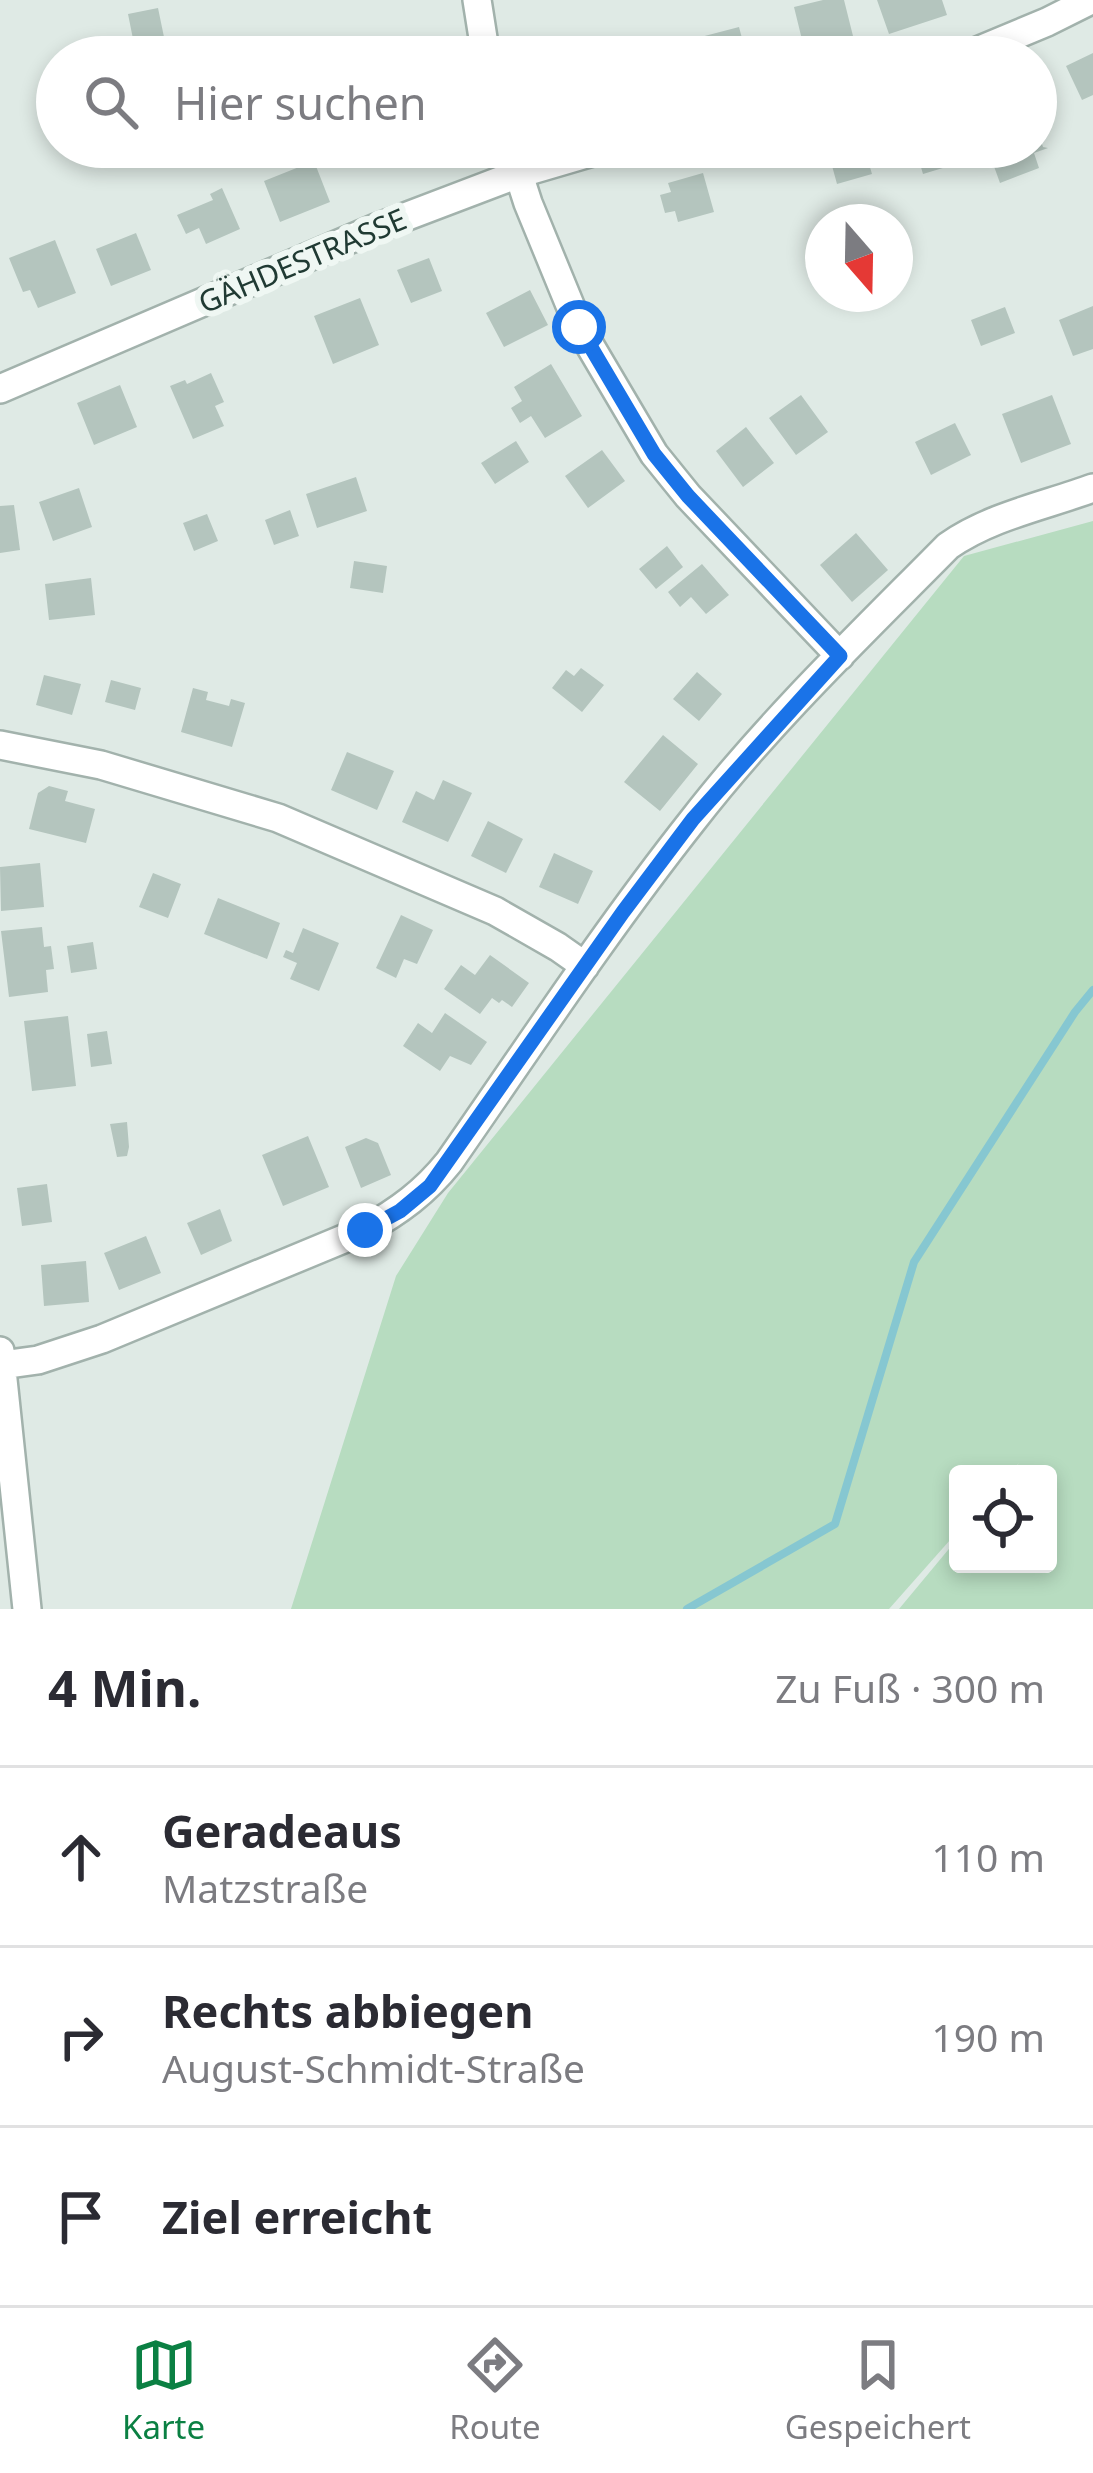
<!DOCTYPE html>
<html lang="de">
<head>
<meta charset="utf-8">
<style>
  :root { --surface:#fff; --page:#f7f7f7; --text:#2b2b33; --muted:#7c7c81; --line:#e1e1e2; --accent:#0b8043 }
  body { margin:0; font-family:"Noto Sans",sans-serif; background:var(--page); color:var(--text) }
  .controls { position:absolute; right:36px; bottom:36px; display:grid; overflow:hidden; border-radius:12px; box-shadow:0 6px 18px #0003 }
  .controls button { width:108px; height:108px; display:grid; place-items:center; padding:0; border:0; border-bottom:3px solid var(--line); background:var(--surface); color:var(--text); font:60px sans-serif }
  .compass { position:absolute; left:805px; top:204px; width:108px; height:108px; border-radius:50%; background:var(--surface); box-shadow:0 6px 18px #0003; rotate:160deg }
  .stop { position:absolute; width:36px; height:36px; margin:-27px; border:9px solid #1a73e8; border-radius:50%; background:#fff }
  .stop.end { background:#1a73e8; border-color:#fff; box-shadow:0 3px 12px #0008 }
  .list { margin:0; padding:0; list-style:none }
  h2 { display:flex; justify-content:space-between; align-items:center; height:156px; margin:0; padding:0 48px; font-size:51px }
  h2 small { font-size:39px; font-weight:400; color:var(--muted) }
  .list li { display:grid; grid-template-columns:78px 1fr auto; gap:36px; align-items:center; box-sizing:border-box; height:180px; padding:0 48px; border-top:3px solid var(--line) }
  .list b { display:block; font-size:45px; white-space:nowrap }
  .list p { margin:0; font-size:39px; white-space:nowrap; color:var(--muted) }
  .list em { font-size:39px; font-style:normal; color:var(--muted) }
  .icon { flex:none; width:66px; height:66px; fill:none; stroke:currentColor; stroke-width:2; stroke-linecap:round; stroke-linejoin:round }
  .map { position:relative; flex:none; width:1093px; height:1609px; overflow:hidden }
  .search { position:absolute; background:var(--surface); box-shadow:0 6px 18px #0003; left:36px; right:36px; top:36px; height:132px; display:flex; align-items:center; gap:30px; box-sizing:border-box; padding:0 42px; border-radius:66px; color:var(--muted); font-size:45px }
  .sheet { height:696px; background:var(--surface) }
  nav { display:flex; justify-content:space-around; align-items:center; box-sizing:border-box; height:168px; border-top:3px solid var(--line); background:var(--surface); font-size:33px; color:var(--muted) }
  nav a { display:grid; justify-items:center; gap:6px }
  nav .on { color:var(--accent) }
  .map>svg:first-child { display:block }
  .green { fill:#b7dcc0 }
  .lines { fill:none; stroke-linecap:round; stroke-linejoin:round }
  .stream { stroke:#86c7d1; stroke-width:8 }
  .building { fill:#b4c5be }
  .street-casing { stroke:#a2b2ac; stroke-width:32 }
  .street { stroke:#fff; stroke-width:27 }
  .route { stroke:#1a73e8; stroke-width:15 }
  .labels { text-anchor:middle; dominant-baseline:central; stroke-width:12; stroke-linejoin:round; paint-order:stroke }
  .street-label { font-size:30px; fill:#203a33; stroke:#eff7f3 }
</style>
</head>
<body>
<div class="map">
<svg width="1093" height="1609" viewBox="0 0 1093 1609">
  <rect width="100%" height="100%" fill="#dfeae5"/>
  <path class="green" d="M 1093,521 L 1093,1609 L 899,1609 L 958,1538 L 958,1564 L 1048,1564 L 1048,1474 L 1011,1474 L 1019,1463 L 1009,1474 L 958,1474 L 958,1531 L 889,1609 L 291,1609 L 396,1276 L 448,1193 L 964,556 Z"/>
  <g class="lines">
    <path class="stream" d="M 687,1609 L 835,1524 L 914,1262 L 1075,1012 L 1093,990"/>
  </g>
  <path class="building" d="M 823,0 L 844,0 L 855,44 L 806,56 L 794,7 Z
    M 877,0 L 942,0 L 947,15 L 889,34 Z
    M 158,8 L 164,37 L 134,44 L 128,14 Z
    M 739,27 L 747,57 L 701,57 L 697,38 Z
    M 1093,53 L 1093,95 L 1082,100 L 1066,66 Z
    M 1037,129 L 1043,147 L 1048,148 L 1034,153 L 1039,168 L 1000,183 L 987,147 L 1036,147 Z
    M 841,147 L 864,147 L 872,174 L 837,184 L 828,151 Z
    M 915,147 L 951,147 L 956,164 L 923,174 Z
    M 314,161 L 330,202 L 280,222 L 264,181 Z
    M 703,173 L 714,212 L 678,222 L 675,211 L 665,213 L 660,195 L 671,192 L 668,183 Z
    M 222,188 L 240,229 L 206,244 L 199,228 L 186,234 L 177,215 L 213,200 L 210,194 Z
    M 136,233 L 151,270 L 111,286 L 96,249 Z
    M 55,240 L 76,293 L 38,308 L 30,290 L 23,292 L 9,258 Z
    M 429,258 L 442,291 L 411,303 L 397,270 Z
    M 530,290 L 548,325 L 504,347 L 486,313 Z
    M 360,298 L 379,345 L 333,364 L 314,316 Z
    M 1093,306 L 1093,349 L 1073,356 L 1059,320 Z
    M 1005,307 L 1015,333 L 981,346 L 971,320 Z
    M 551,364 L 582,416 L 545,438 L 531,416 L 520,423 L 511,408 L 522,401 L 514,387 Z
    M 211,373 L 224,402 L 215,406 L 224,426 L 193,439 L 170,386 L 185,380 L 187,384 Z
    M 120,385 L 137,427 L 94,445 L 77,403 Z
    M 801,395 L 828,432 L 796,455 L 769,418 Z
    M 1052,395 L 1071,444 L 1021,463 L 1002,414 Z
    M 955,423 L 971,455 L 931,475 L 915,442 Z
    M 746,427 L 774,463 L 743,487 L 716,451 Z
    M 516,441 L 529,462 L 495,484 L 481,463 Z
    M 602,450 L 625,481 L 588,508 L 565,476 Z
    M 356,477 L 367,511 L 317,528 L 306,494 Z
    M 79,488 L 92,527 L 53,541 L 39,502 Z
    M 14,505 L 20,550 L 0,553 L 0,506 Z
    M 290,510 L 299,536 L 274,545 L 265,520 Z
    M 207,514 L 218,541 L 194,551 L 183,523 Z
    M 856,533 L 888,570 L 852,602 L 820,565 Z
    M 667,546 L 683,567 L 656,589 L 639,569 Z
    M 354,561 L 387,566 L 383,593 L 350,588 Z
    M 702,564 L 729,595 L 706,614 L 691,597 L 680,607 L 668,592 Z
    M 91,578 L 95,615 L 49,620 L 45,584 Z
    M 581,668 L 604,685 L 582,712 L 552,688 L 566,670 L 574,676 Z
    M 697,672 L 722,694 L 699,721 L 673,699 Z
    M 44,675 L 81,684 L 72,715 L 36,705 Z
    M 111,680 L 141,688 L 135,710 L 105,702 Z
    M 193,688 L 208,692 L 206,700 L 229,706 L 231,699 L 245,703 L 232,747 L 181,732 Z
    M 663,735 L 698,764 L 660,811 L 624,782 Z
    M 347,752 L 394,771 L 377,810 L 331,790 Z
    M 443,780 L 472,793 L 448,842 L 402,822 L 416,791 L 434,800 Z
    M 49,786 L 68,791 L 65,801 L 95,809 L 86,843 L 29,829 L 38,793 Z
    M 488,821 L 523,839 L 506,873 L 471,856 Z
    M 554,853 L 593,871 L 578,904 L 539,887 Z
    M 40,863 L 44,907 L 1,911 L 0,867 Z
    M 153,873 L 181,884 L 168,918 L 139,907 Z
    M 218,898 L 280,923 L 267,959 L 204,934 Z
    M 401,915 L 433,930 L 417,964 L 404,959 L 396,978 L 376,968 Z
    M 42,927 L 44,947 L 51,946 L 54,969 L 46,970 L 48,992 L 9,997 L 1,931 Z
    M 303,928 L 339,943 L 319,991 L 290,979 L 297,963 L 283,957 L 286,950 L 293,953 Z
    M 93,942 L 97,969 L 71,973 L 67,946 Z
    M 490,955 L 529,983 L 512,1007 L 502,1000 L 499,1003 L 492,998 L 480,1014 L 444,989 L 461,965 L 475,975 Z
    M 445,1013 L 487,1042 L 471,1065 L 450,1056 L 440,1071 L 403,1046 L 418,1023 L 432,1033 Z
    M 68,1016 L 76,1086 L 32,1091 L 24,1021 Z
    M 107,1031 L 112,1064 L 91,1067 L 87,1034 Z
    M 127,1122 L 129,1147 L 127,1156 L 117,1157 L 110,1124 Z
    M 308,1136 L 329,1187 L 283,1206 L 262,1155 Z
    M 366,1138 L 378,1143 L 391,1175 L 361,1188 L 345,1147 Z
    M 47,1184 L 52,1222 L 22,1226 L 17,1188 Z
    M 220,1209 L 232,1241 L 201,1255 L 187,1223 Z
    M 146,1236 L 161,1273 L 119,1290 L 104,1253 Z
    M 86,1261 L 89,1302 L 44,1306 L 41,1265 Z"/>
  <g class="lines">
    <g class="street-casing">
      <path id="street" d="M 477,0 L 486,57
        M 963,57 L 1047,22 L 1091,0
        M 510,147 L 528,203 L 579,327 L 654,454 L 688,496 L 840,656
        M 0,389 L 376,228 L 518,174 L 610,147
        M 0,745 L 101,765 L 278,818 L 495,911 L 558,947 L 585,966
        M 0,1351 L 27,1609
        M 2,1365 L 38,1360 L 102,1339 L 365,1230 C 399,1211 425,1192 449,1162 C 529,1047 606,930 693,820 C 769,722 861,634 948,546 C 991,516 1044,506 1093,488"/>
    </g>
    <use href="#street" class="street"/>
  </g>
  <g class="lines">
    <path class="route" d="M 365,1230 L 400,1211 L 430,1186 L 623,912 L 693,819 L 840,656 L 688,496 L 654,454 L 579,327"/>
  </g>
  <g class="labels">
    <g class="street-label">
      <text transform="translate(302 260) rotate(-23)">GÄHDESTRASSE</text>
    </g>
  </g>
</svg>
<div class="controls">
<button><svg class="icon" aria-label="locate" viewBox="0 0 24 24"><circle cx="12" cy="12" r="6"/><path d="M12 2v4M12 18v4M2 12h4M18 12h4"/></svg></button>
</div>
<svg class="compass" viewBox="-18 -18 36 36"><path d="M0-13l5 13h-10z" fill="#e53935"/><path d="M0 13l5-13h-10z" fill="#7c7c81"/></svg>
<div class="stop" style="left:579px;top:327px"></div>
<div class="stop end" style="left:365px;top:1230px"></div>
<div class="search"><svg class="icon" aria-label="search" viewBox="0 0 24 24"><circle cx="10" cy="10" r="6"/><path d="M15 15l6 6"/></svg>Hier suchen</div>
</div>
<section class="sheet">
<h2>4 Min.<small>Zu Fuß · 300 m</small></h2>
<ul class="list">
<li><svg class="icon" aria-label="ahead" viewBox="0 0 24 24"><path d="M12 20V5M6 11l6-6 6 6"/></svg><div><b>Geradeaus</b><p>Matzstraße</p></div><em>110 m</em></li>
<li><svg class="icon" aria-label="right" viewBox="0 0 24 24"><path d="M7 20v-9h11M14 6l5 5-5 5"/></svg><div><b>Rechts abbiegen</b><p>August-Schmidt-Straße</p></div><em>190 m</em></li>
<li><svg class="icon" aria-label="arrive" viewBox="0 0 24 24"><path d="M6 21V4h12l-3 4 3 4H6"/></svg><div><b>Ziel erreicht</b></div></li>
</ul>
</section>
<nav>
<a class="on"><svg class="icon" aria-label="map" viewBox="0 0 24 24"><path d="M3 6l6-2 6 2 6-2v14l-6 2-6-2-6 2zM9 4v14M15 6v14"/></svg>Karte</a>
<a><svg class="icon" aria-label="directions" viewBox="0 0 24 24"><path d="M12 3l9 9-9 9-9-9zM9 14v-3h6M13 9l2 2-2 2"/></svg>Route</a>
<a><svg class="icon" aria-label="saved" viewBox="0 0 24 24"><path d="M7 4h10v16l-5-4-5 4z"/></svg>Gespeichert</a>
</nav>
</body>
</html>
